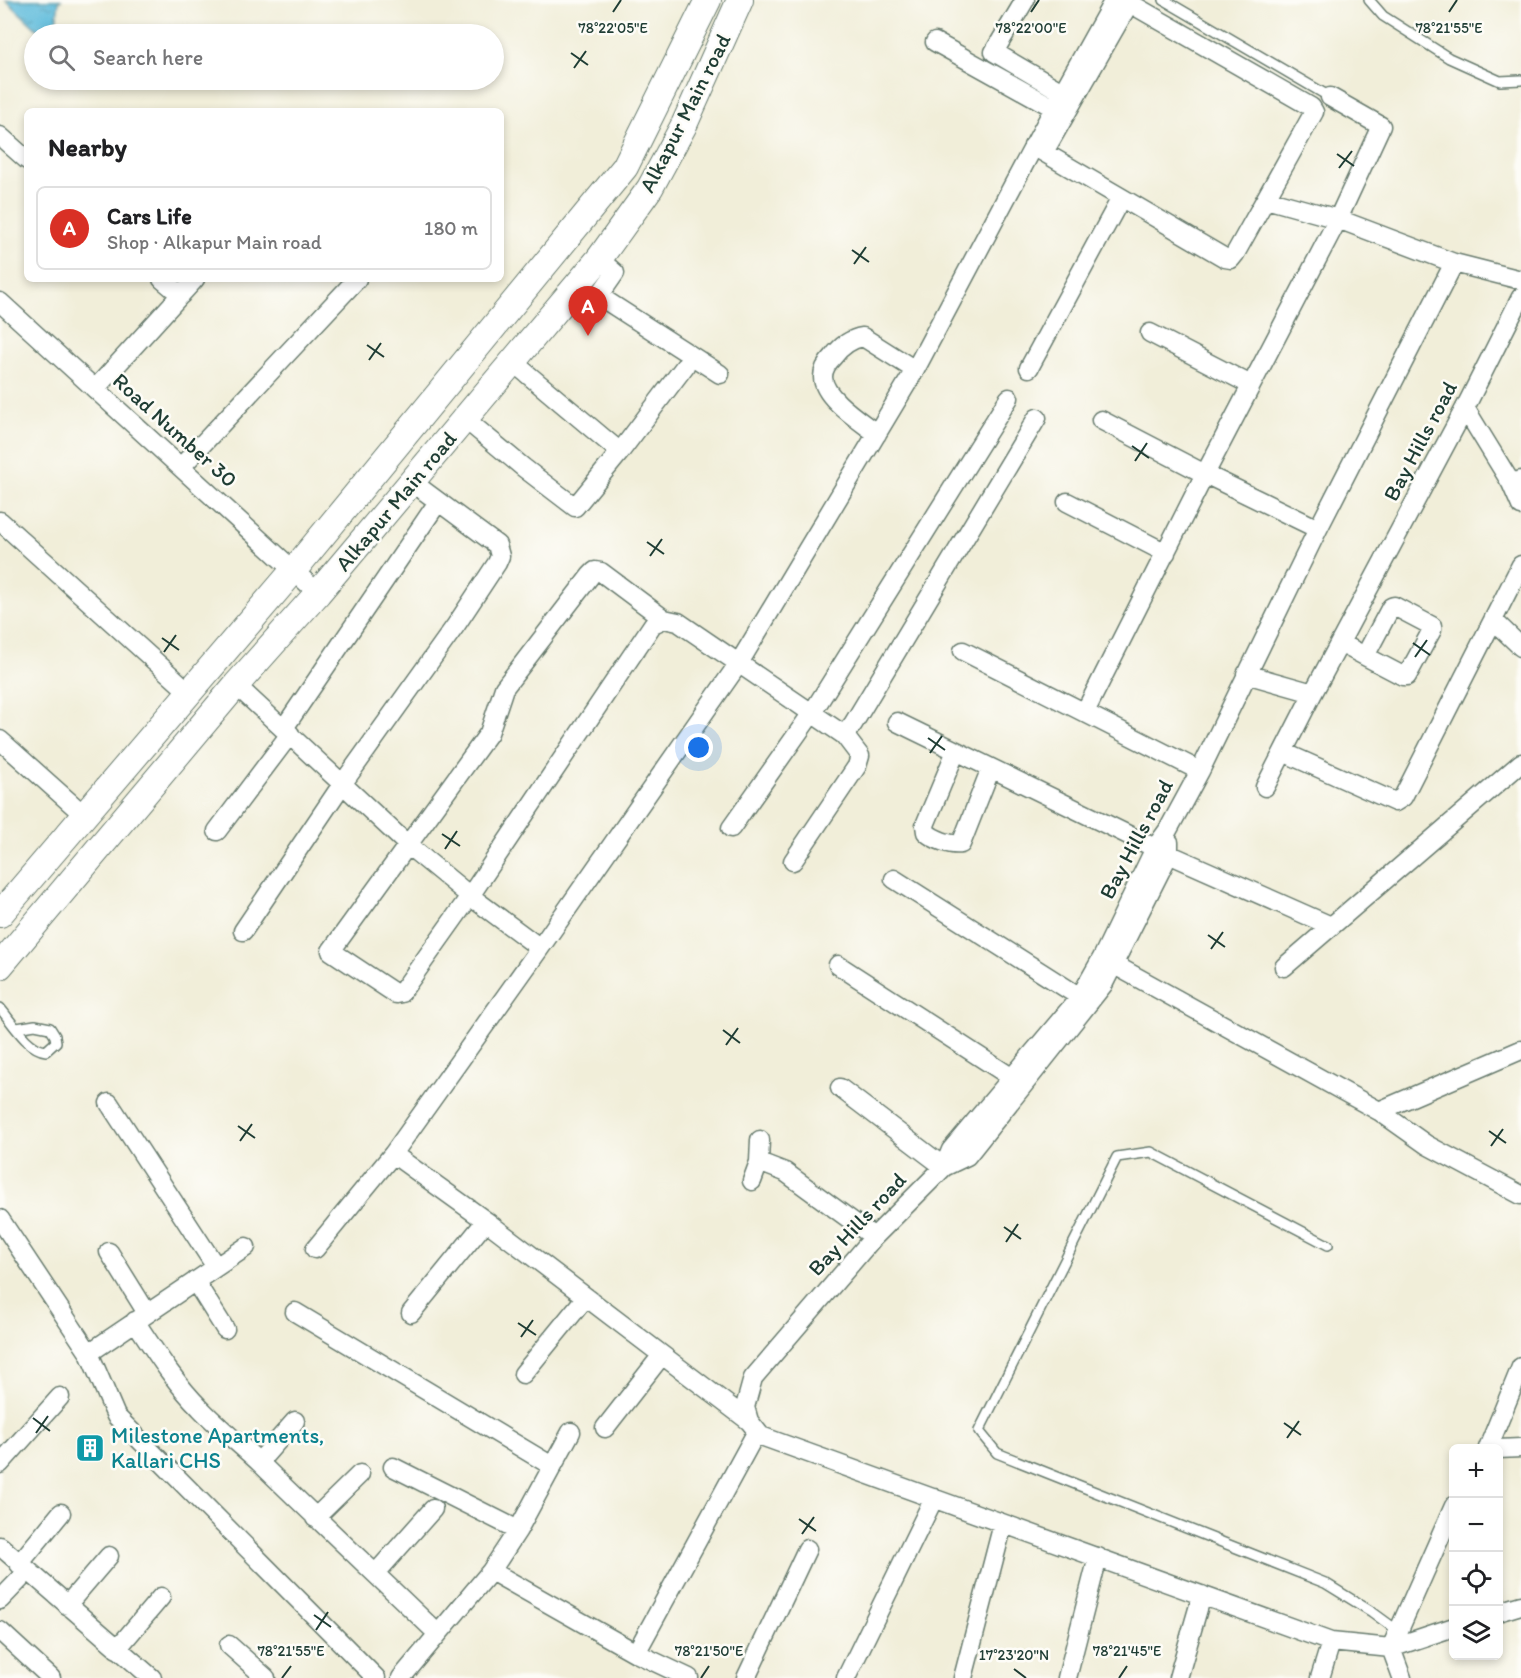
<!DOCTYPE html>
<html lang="en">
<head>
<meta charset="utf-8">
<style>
  :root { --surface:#fff; --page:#f6f6f6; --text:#202124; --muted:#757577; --line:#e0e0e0; --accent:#d93025 }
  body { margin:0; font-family:Itim,sans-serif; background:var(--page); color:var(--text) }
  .controls { position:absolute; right:18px; bottom:18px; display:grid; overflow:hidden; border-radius:9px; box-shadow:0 3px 9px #0003 }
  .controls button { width:54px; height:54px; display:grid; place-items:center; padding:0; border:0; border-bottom:2px solid var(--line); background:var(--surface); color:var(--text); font:30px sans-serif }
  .you { position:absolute; left:699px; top:748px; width:21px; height:21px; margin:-15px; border:4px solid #fff; border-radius:50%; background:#1a73e8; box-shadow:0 0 0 9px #1a73e833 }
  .badge { display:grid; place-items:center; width:39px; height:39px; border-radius:50%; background:var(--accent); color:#fff; font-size:20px; font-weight:700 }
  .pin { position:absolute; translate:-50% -50px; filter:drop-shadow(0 2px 3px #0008) }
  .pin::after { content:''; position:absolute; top:32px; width:21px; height:18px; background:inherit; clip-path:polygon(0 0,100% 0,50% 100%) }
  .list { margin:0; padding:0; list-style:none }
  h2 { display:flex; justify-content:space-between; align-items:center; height:78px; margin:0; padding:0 24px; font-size:26px }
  h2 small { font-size:20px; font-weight:400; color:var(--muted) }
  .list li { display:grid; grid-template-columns:39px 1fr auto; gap:18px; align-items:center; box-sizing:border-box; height:84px; margin:0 12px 12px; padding:0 12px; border:2px solid var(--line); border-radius:9px }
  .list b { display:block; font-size:22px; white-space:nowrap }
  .list p { margin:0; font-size:20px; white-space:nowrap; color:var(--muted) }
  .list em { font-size:20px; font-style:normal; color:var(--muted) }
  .icon { flex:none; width:33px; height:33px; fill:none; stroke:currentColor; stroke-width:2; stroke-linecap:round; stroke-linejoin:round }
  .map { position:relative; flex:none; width:1521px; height:1678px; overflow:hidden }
  .search { position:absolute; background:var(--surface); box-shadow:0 3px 9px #0003; left:24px; top:24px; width:480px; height:66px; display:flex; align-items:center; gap:15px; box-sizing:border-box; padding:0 21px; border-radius:33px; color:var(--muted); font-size:22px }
  .panel { position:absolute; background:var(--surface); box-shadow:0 3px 9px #0003; left:24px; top:108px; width:480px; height:174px; border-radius:9px }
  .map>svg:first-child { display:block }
  .water { fill:url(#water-ripples); stroke:#3e7c88; stroke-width:1.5 }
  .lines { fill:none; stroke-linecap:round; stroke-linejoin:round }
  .lane-casing { stroke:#687b6e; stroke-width:12 }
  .street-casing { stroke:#687b6e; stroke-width:21 }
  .secondary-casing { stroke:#687b6e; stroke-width:28 }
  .lane { stroke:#fff; stroke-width:9 }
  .street { stroke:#fff; stroke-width:18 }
  .secondary { stroke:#fff; stroke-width:26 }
  .ticks { fill:none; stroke:#1f3d34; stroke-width:2 }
  .labels { text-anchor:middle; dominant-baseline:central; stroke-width:5; stroke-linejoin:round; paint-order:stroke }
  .street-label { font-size:22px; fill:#1f3d34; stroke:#fdfcf7 }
  .culture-label { font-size:22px; fill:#0d838f; stroke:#fdfcf7; text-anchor:start }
  .ticks-label { font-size:15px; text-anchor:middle; fill:#1f3d34; stroke:#fdfcf7; stroke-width:5; stroke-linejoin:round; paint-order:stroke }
</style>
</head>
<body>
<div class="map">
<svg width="1521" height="1678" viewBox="0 0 1521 1678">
  <defs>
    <pattern id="water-ripples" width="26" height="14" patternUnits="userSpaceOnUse" patternTransform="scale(1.5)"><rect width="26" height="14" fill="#5dbbdb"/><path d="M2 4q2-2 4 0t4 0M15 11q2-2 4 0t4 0" fill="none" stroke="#4c99b2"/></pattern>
  </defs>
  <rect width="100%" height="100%" fill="#fdfcf7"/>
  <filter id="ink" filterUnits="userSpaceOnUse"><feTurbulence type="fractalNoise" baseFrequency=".0167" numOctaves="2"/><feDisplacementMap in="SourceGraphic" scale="12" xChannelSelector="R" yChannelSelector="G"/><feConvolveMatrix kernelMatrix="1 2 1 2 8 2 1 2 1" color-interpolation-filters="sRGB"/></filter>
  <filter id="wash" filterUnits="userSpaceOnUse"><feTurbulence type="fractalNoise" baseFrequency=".008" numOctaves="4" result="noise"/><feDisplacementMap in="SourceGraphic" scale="24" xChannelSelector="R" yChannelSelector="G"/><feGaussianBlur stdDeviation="1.35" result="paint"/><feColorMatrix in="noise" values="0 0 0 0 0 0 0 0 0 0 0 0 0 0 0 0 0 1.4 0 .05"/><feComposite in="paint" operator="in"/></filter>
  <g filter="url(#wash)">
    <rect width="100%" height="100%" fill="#f1eed9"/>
    <path class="water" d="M 6,0 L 62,0 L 59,1 L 56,24 L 42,34 Z"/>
  </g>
  <g filter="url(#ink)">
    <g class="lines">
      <g class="lane-casing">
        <path id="lane" d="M 1164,0 L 1330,97
          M 1369,0 L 1383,16 L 1449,58 L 1500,81 L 1521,80
          M 0,1008 C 12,1022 27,1049 46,1051 L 56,1042 L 55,1036 L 50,1028 L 35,1025 L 17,1028
          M 1328,1245 L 1151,1152 L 1117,1157 L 979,1431 L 997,1453 L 1325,1583 L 1372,1612 L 1398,1631"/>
      </g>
      <g class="street-casing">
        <path id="street" d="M 1025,0 L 994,52 L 1062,92
          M 935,42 L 1054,108
          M 0,136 L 27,160
          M 1033,146 L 1225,258 L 1231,259 L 1235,254 L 1314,112 L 1311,107 L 1133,5 L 1127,7 L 1044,152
          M 1266,199 L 1338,219 L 1454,263 L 1521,280
          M 599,259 L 615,273 L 599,296 L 720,374
          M 162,279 L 181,295
          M 0,302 L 318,593
          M 1150,333 L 1251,385
          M 1029,368 L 1121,198
          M 95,389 L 195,279
          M 1465,408 L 1511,483 L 1521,480
          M 465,419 L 524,468 L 575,507 L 620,452 L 513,362
          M 1101,420 L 1205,474 L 1318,529
          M 877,434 C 862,422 823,398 823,377 C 823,369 828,362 833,357 C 841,346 850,339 863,337 L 915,370
          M 620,452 L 685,366
          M 181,467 L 357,279
          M 1511,483 L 1521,506
          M 1067,502 L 1166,553
          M 0,521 L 189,692
          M 664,619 L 601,572 L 595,571 L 591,575 L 504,688 L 489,733 L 331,951 L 396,994 L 401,993 L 470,896 L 653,624 L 664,619 L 678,622 L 844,735 L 860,756 L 857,766 L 793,861
          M 1493,620 L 1521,647
          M 1340,643 L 1403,676 L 1407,676 L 1432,630 L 1432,626 L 1394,606 L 1391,607 L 1365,656
          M 963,651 L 1200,771
          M 1246,674 L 1313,693 L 1465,408 L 1521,297
          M 236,685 L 409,846 L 470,896 L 540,948
          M 1085,712 L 1205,474 L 1338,219 L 1381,126 L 1330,97
          M 897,722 L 1155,848 L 1331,926
          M 284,728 L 438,502
          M 844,735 L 853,724 L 1037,418
          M 0,740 L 84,815
          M 956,751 L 925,825 L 926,832 C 933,839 951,846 961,844 L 991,768
          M 1283,752 L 1395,802 L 1403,797 L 1521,565
          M 1265,787 L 1313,693
          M 731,828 L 812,713 L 1009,398
          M 217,831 L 290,734
          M 894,879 L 1080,997
          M 243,931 L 343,783 L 456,625 L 497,563 L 500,556 L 497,545 L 412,482
          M 1102,958 L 1379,1111 L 1521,1050
          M 838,965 L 1011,1077
          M 1284,967 L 1521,763
          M 840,1088 L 944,1167
          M 109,1103 L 216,1267
          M 1379,1111 L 1427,1145 L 1521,1195
          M 393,1154 L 486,1221 L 749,1421 L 761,1436 L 1331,1642 L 1391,1648 L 1454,1627
          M 759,1162 L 785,1172 L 874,1237
          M 944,1167 L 967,1156 L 1103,985 L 1169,854 L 1169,842
          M 752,1181 L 759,1162 L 760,1140
          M 0,1219 L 89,1353 L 116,1416 L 376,1678
          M 315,1249 L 393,1154 L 540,948 L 739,663 L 915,370 L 1054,108 L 1114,0
          M 109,1252 L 147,1313
          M 195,1281 L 225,1329
          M 295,1312 L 552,1466
          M 411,1313 L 486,1221
          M 135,1321 C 155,1351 175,1383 200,1408 C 219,1428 241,1445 261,1464 C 319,1521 379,1577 438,1634
          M 89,1353 L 246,1247
          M 523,1374 L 586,1297
          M 749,1421 L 745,1407 L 753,1378 L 874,1237 L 944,1167 L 951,1150 L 1080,997 L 1102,958 L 1155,848 L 1168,830 L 1200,771 L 1318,529 L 1454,263
          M 605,1428 L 662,1355
          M 1488,1448 L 1521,1367
          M 1498,1449 L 1521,1448
          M 259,1462 L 295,1421
          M 0,1464 L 60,1397
          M 393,1467 L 518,1530
          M 315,1518 L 360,1474
          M 0,1546 L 152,1678
          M 19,1564 L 61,1513
          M 491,1571 L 636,1653 L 689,1678
          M 376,1573 L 433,1509
          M 0,1600 L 28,1571
          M 67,1605 L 109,1556
          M 1498,1612 L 1521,1605
          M 0,1631 L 51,1678
          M 229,1645 L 266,1678
          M 117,1649 L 161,1597
          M 636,1653 L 757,1431
          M 401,1678 L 491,1571 L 518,1530 L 571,1432
          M 746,1678 L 807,1549
          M 846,1678 L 934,1498
          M 963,1678 L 1003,1524
          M 1067,1678 L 1098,1557
          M 1178,1678 L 1202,1595
          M 1320,1678 L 1331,1642
          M 1402,1678 L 1391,1648 L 1454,1506"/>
      </g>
      <g class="secondary-casing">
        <path id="secondary" d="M 0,914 L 294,570 L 625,167 L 708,0
          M 0,966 L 236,685 L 318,593 L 599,259 L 650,188 L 684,125 L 740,0"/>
      </g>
      <use href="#lane" class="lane"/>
      <use href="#street" class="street"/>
      <use href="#secondary" class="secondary"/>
    </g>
  </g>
  <path class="ticks" d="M 613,12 L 621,0M 1031,12 L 1039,0M 1449,12 L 1457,0M 571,53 L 588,65M 574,68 L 586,51M 1337,154 L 1354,166M 1339,168 L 1352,151M 852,250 L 869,262M 854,264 L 866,247M 367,345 L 384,357M 369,360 L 381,343M 1132,446 L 1149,458M 1135,461 L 1147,443M 647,542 L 664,554M 650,556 L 662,539M 162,638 L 179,650M 1413,643 L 1430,655M 164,652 L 176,635M 1415,657 L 1427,640M 928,738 L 945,750M 930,753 L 942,736M 442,834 L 460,846M 445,849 L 457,831M 1208,935 L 1225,947M 1211,949 L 1223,932M 723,1030 L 740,1043M 726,1045 L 738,1028M 238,1126 L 255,1138M 1489,1131 L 1506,1143M 240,1141 L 252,1124M 1491,1146 L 1503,1129M 1004,1227 L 1021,1239M 1006,1242 L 1018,1224M 518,1323 L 536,1335M 521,1337 L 533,1320M 33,1418 L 50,1431M 1284,1423 L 1301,1435M 36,1433 L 48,1416M 1287,1438 L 1299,1421M 799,1519 L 816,1531M 802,1534 L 814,1517M 314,1615 L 331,1627M 316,1630 L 328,1612M 1014,1669 L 1026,1678M 282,1678 L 291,1666M 701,1678 L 709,1666M 1119,1678 L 1127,1666"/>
  <defs>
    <g id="building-square" transform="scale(1.5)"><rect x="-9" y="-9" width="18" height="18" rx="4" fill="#0f9aa8" stroke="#fdfcf7"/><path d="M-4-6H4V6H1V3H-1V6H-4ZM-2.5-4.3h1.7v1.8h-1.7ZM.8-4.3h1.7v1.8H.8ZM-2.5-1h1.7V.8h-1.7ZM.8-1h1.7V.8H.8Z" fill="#fff"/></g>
  </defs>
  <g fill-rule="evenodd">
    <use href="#building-square" x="90" y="1448"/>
  </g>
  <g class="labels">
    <g class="street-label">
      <text transform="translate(685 113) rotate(-63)">Alkapur Main road</text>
      <text transform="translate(175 430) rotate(42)">Road Number 30</text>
      <text transform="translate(1420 441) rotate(-62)">Bay Hills road</text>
      <text transform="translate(396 501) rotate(-50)">Alkapur Main road</text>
      <text transform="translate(1136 839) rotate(-62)">Bay Hills road</text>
      <text transform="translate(857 1224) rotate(-47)">Bay Hills road</text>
    </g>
    <g class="culture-label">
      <text x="111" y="1435">Milestone Apartments,<tspan x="111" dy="25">Kallari CHS</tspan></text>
    </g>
  </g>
  <g class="ticks-label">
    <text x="613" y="33">78°22'05"E</text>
    <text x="1031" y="33">78°22'00"E</text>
    <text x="1449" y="33">78°21'55"E</text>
    <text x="291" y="1656">78°21'55"E</text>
    <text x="709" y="1656">78°21'50"E</text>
    <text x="1127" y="1656">78°21'45"E</text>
    <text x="1014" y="1660">17°23'20"N</text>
  </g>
</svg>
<div class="controls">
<button>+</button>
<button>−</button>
<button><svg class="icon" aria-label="locate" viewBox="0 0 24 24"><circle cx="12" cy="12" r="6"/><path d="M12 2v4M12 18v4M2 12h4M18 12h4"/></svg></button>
<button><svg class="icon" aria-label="layers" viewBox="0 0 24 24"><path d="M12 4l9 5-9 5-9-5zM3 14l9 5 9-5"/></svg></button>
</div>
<div class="you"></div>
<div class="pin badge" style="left:588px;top:336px">A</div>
<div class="search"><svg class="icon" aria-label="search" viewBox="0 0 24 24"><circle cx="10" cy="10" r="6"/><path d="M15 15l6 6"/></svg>Search here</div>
<section class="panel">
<h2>Nearby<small></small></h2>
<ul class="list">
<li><span class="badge">A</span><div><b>Cars Life</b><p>Shop · Alkapur Main road</p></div><em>180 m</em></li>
</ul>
</section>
</div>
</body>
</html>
